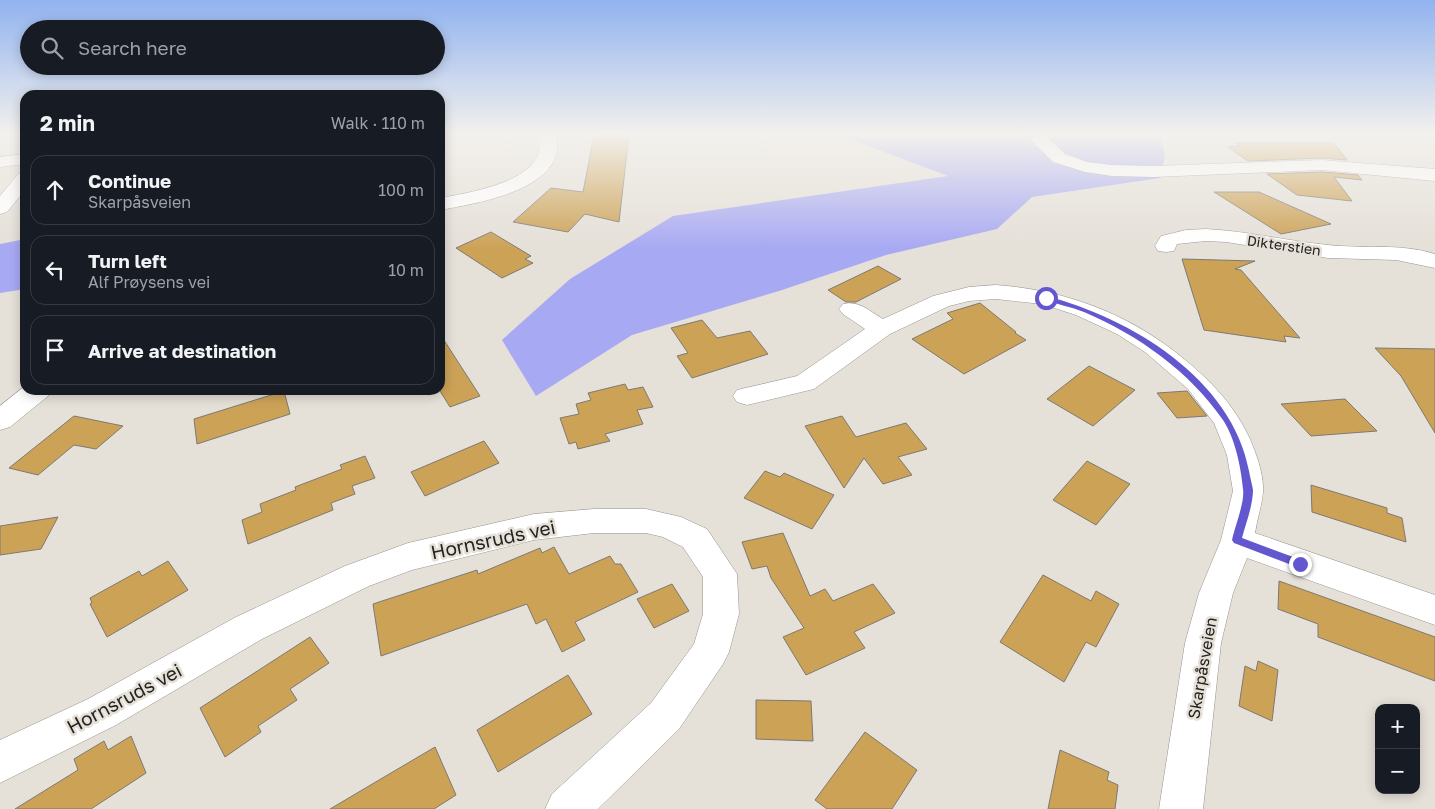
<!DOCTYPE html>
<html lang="en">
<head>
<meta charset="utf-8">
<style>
  :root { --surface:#171b24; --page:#242831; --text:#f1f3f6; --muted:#9ea1a6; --line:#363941 }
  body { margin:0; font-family:"Golos Text",sans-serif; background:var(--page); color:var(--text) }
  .controls { position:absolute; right:15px; bottom:15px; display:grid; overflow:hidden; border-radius:10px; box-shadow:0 2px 12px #0003 }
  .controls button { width:45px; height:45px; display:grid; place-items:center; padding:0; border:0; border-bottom:1px solid var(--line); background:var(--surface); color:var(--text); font:25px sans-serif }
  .stop { position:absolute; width:15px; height:15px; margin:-11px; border:4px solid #6357d0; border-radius:50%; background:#fff }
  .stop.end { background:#6357d0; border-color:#fff; box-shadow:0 1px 5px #0008 }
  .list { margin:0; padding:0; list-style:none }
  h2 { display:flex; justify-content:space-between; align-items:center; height:65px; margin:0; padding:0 20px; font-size:21px }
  h2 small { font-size:16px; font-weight:400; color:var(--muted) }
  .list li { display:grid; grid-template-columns:32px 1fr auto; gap:15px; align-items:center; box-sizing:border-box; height:70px; margin:0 10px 10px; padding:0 10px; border:1px solid var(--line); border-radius:15px }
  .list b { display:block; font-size:19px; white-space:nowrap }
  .list p { margin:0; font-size:16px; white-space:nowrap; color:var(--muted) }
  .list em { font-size:16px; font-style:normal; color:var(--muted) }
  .icon { flex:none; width:28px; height:28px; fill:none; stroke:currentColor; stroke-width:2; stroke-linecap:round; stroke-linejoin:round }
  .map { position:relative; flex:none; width:1435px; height:809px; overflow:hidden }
  .search { position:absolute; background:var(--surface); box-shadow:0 2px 12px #0003; left:20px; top:20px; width:425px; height:55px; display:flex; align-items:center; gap:12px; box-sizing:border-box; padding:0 18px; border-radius:28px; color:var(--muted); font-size:19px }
  .panel { position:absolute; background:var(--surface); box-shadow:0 2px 12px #0003; left:20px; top:90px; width:425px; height:305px; border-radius:15px }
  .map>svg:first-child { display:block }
  .forest { fill:#a8a9f3 }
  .building { fill:#cca257; stroke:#7d7972 }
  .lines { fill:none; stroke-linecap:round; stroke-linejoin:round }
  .minor-casing { stroke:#98948c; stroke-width:1 }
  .minor { fill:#fff; fill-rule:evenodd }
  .route { fill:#6357d0 }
  .labels { text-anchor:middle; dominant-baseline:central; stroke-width:5; stroke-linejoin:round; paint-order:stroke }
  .far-street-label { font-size:14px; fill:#252320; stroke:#e5e0d8 }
  .street-label { font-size:16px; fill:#252320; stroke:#e5e0d8 }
  .near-street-label { font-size:19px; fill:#252320; stroke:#e5e0d8 }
</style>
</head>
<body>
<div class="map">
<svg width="1435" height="809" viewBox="0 0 1435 809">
  <rect width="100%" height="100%" fill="#e5e0d8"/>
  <path class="forest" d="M 839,135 L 1160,135 L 1165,155 L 1160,178 L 1032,197 L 997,229 L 886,255 L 779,291 L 632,335 L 536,396 L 502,340 L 570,279 L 673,216 L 948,176 Z
    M 25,239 L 25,289 L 0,293 L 0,244 Z"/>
  <path class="building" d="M 594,135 L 629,135 L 619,222 L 585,214 L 568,232 L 513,222 L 551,188 L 583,192 Z
    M 1235,143 L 1334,143 L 1347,160 L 1322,158 L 1248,161 L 1228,147 L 1240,146 Z
    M 1322,172 L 1358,175 L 1362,180 L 1334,177 L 1352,201 L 1297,195 L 1267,174 Z
    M 1214,192 L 1259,192 L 1331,224 L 1281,234 Z
    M 491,232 L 531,256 L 525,259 L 533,263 L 502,278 L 456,248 Z
    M 1182,259 L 1255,261 L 1235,269 L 1241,270 L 1300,338 L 1284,336 L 1286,342 L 1204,330 Z
    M 878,266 L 901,279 L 856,302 L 846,302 L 828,290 Z
    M 980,303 L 1016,332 L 1015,333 L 1026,340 L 964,374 L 912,339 L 953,319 L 947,313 Z
    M 702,320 L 717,338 L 750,331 L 768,354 L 692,378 L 677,356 L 688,353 L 671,328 Z
    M 440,334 L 480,396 L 450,407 L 440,391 Z
    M 1375,348 L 1435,349 L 1435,433 L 1401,376 Z
    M 1089,366 L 1135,390 L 1093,426 L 1047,399 Z
    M 625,384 L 628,390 L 643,387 L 653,407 L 637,410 L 643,424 L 605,434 L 610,441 L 578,449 L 576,442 L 569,444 L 560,418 L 579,414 L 576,404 L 591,400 L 588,393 Z
    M 284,391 L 290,414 L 197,444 L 194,419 Z
    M 1187,391 L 1207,416 L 1177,418 L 1157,393 Z
    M 1345,399 L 1377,431 L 1311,436 L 1281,404 Z
    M 74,416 L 123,426 L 96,449 L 74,445 L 38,475 L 9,468 Z
    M 842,416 L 856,437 L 906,423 L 927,449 L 898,457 L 912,475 L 883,484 L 864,458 L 844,488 L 805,426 Z
    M 484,441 L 499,463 L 425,496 L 411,472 Z
    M 365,456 L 375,478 L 352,486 L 355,494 L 331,503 L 333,510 L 248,544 L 242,520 L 262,512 L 260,504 L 296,490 L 295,487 L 342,469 L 340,465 Z
    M 1087,461 L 1130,484 L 1096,525 L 1053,500 Z
    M 765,471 L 780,477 L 784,473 L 834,495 L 812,529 L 744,498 Z
    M 1311,485 L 1387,508 L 1387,513 L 1402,518 L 1406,542 L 1312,512 Z
    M 58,517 L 41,549 L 0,555 L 0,526 Z
    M 783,533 L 810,596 L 825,589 L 833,601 L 873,584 L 895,613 L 854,632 L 865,648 L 806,675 L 783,637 L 804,628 L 771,578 L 767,566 L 752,569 L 742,542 Z
    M 554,547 L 569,574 L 610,556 L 615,564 L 621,564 L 638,592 L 575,622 L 585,640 L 562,652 L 546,619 L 536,624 L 527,604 L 381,656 L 373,604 L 477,570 L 478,574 L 540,548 L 542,553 Z
    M 168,561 L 188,590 L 107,637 L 90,604 L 92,603 L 90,598 L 139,571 L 142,576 Z
    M 1043,575 L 1091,601 L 1096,591 L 1119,604 L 1096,647 L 1086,642 L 1064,682 L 1000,642 Z
    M 1279,581 L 1435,637 L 1435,681 L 1318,637 L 1318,624 L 1278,609 Z
    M 672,584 L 689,611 L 654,628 L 637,599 Z
    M 310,637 L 329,663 L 290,689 L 297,700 L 258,726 L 261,732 L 225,757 L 200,708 Z
    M 1258,661 L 1278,670 L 1272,721 L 1239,706 L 1245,666 L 1256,671 Z
    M 568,675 L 592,714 L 498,772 L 477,730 Z
    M 756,700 L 811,701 L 813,741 L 756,739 Z
    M 865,732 L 917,770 L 892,809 L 827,809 L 815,800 Z
    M 131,736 L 146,773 L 91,809 L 15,809 L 78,770 L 74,759 L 104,741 L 108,750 Z
    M 435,747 L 456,795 L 434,809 L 330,809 Z
    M 1060,750 L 1109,772 L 1107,780 L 1118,785 L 1115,809 L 1048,809 Z"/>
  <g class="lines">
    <g class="minor-casing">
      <path id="minor" d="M 539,135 L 557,135 C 557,140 557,146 557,151 C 550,192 473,204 440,210 L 440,198 C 467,193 532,183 539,151 C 540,146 539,140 539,135 Z
        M 1041,135 L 1046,136 L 1065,154 L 1087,162 L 1112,165 L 1154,166 L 1322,160 L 1435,169 L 1435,181 L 1322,170 L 1154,177 L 1112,176 L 1085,172 L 1053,162 L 1031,140 L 1034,136 Z
        M 25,154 L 25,164 L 0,167 L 0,157 Z
        M 25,172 L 25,190 L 7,212 L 0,214 L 0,196 L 18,174 Z
        M 1206,229 C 1247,231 1287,241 1328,245 C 1364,249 1400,243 1435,254 L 1435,268 L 1396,260 L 1328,258 L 1226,242 L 1206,241 L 1177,244 L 1174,251 L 1166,252 L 1158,251 L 1155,246 L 1161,236 L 1186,230 Z
        M 996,285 C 1066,290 1130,314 1184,359 C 1211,381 1234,405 1249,437 C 1256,453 1264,474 1263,492 C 1262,505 1257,520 1255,533 L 1435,595 L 1435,625 L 1247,558 L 1233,593 L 1221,643 L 1203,809 L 1159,809 L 1185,643 L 1199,593 L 1221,540 L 1233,491 L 1227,455 L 1214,423 L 1188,389 L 1145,352 L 1117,334 L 1076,315 L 1042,304 L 996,299 L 969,301 L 949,306 L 890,334 L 814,389 L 747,405 L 737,402 L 733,396 L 737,390 L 797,376 L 865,329 L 843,314 L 839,309 L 843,304 C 859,300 869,311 883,319 L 933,296 L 969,287 Z
        M 25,386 L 25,390 L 51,390 L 48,396 L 10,427 L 0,430 L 0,406 Z
        M 594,509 L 646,509 L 681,517 L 707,529 L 737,574 L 739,614 L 729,652 L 723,664 L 679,729 L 598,809 L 545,809 L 552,794 L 651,703 L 694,644 L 703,614 L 703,577 L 683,547 L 663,537 L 646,533 L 594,533 L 534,540 L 412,570 L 369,586 L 262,639 L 116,725 L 0,783 L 0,740 L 88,699 L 236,617 L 345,566 L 408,543 L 534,514 Z"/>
    </g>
    <use href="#minor" class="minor"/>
  </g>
  <linearGradient id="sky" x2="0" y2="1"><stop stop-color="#91b3f0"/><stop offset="0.54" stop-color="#f3f1ed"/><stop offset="1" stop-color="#f3f1ed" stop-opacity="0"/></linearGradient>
  <rect width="1435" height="248" fill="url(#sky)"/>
  <path class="route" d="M 1046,296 C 1131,318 1232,379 1249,471 C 1250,477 1252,484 1253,490 C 1253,505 1246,523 1242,538 L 1304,561 L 1304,567 L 1297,567 L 1234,543 L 1232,540 C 1235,526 1245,502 1243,489 C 1241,467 1235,438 1223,420 C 1189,371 1138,335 1084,312 C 1071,307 1057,304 1044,300 L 1043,298 Z"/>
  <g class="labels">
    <g class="far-street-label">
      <text transform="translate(1284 245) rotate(8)">Dikterstien</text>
    </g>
    <g class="street-label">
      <text transform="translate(1202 668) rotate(-80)">Skarpåsveien</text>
    </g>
    <g class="near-street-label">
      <text transform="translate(493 539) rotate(-12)">Hornsruds vei</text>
      <text transform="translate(124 698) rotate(-28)">Hornsruds vei</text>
    </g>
  </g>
</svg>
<div class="controls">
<button>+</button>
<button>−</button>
</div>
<div class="stop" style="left:1046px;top:298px"></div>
<div class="stop end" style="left:1300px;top:564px"></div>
<div class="search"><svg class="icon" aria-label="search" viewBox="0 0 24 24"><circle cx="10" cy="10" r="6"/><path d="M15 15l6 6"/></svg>Search here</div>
<section class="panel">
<h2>2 min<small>Walk · 110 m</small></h2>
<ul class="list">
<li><svg class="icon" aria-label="ahead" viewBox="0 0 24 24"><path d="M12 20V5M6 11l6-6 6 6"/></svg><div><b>Continue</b><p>Skarpåsveien</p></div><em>100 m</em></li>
<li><svg class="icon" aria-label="left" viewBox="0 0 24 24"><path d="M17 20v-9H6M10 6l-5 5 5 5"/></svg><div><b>Turn left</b><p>Alf Prøysens vei</p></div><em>10 m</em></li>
<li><svg class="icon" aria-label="arrive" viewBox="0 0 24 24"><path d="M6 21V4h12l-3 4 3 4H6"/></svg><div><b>Arrive at destination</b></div></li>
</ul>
</section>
</div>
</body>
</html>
